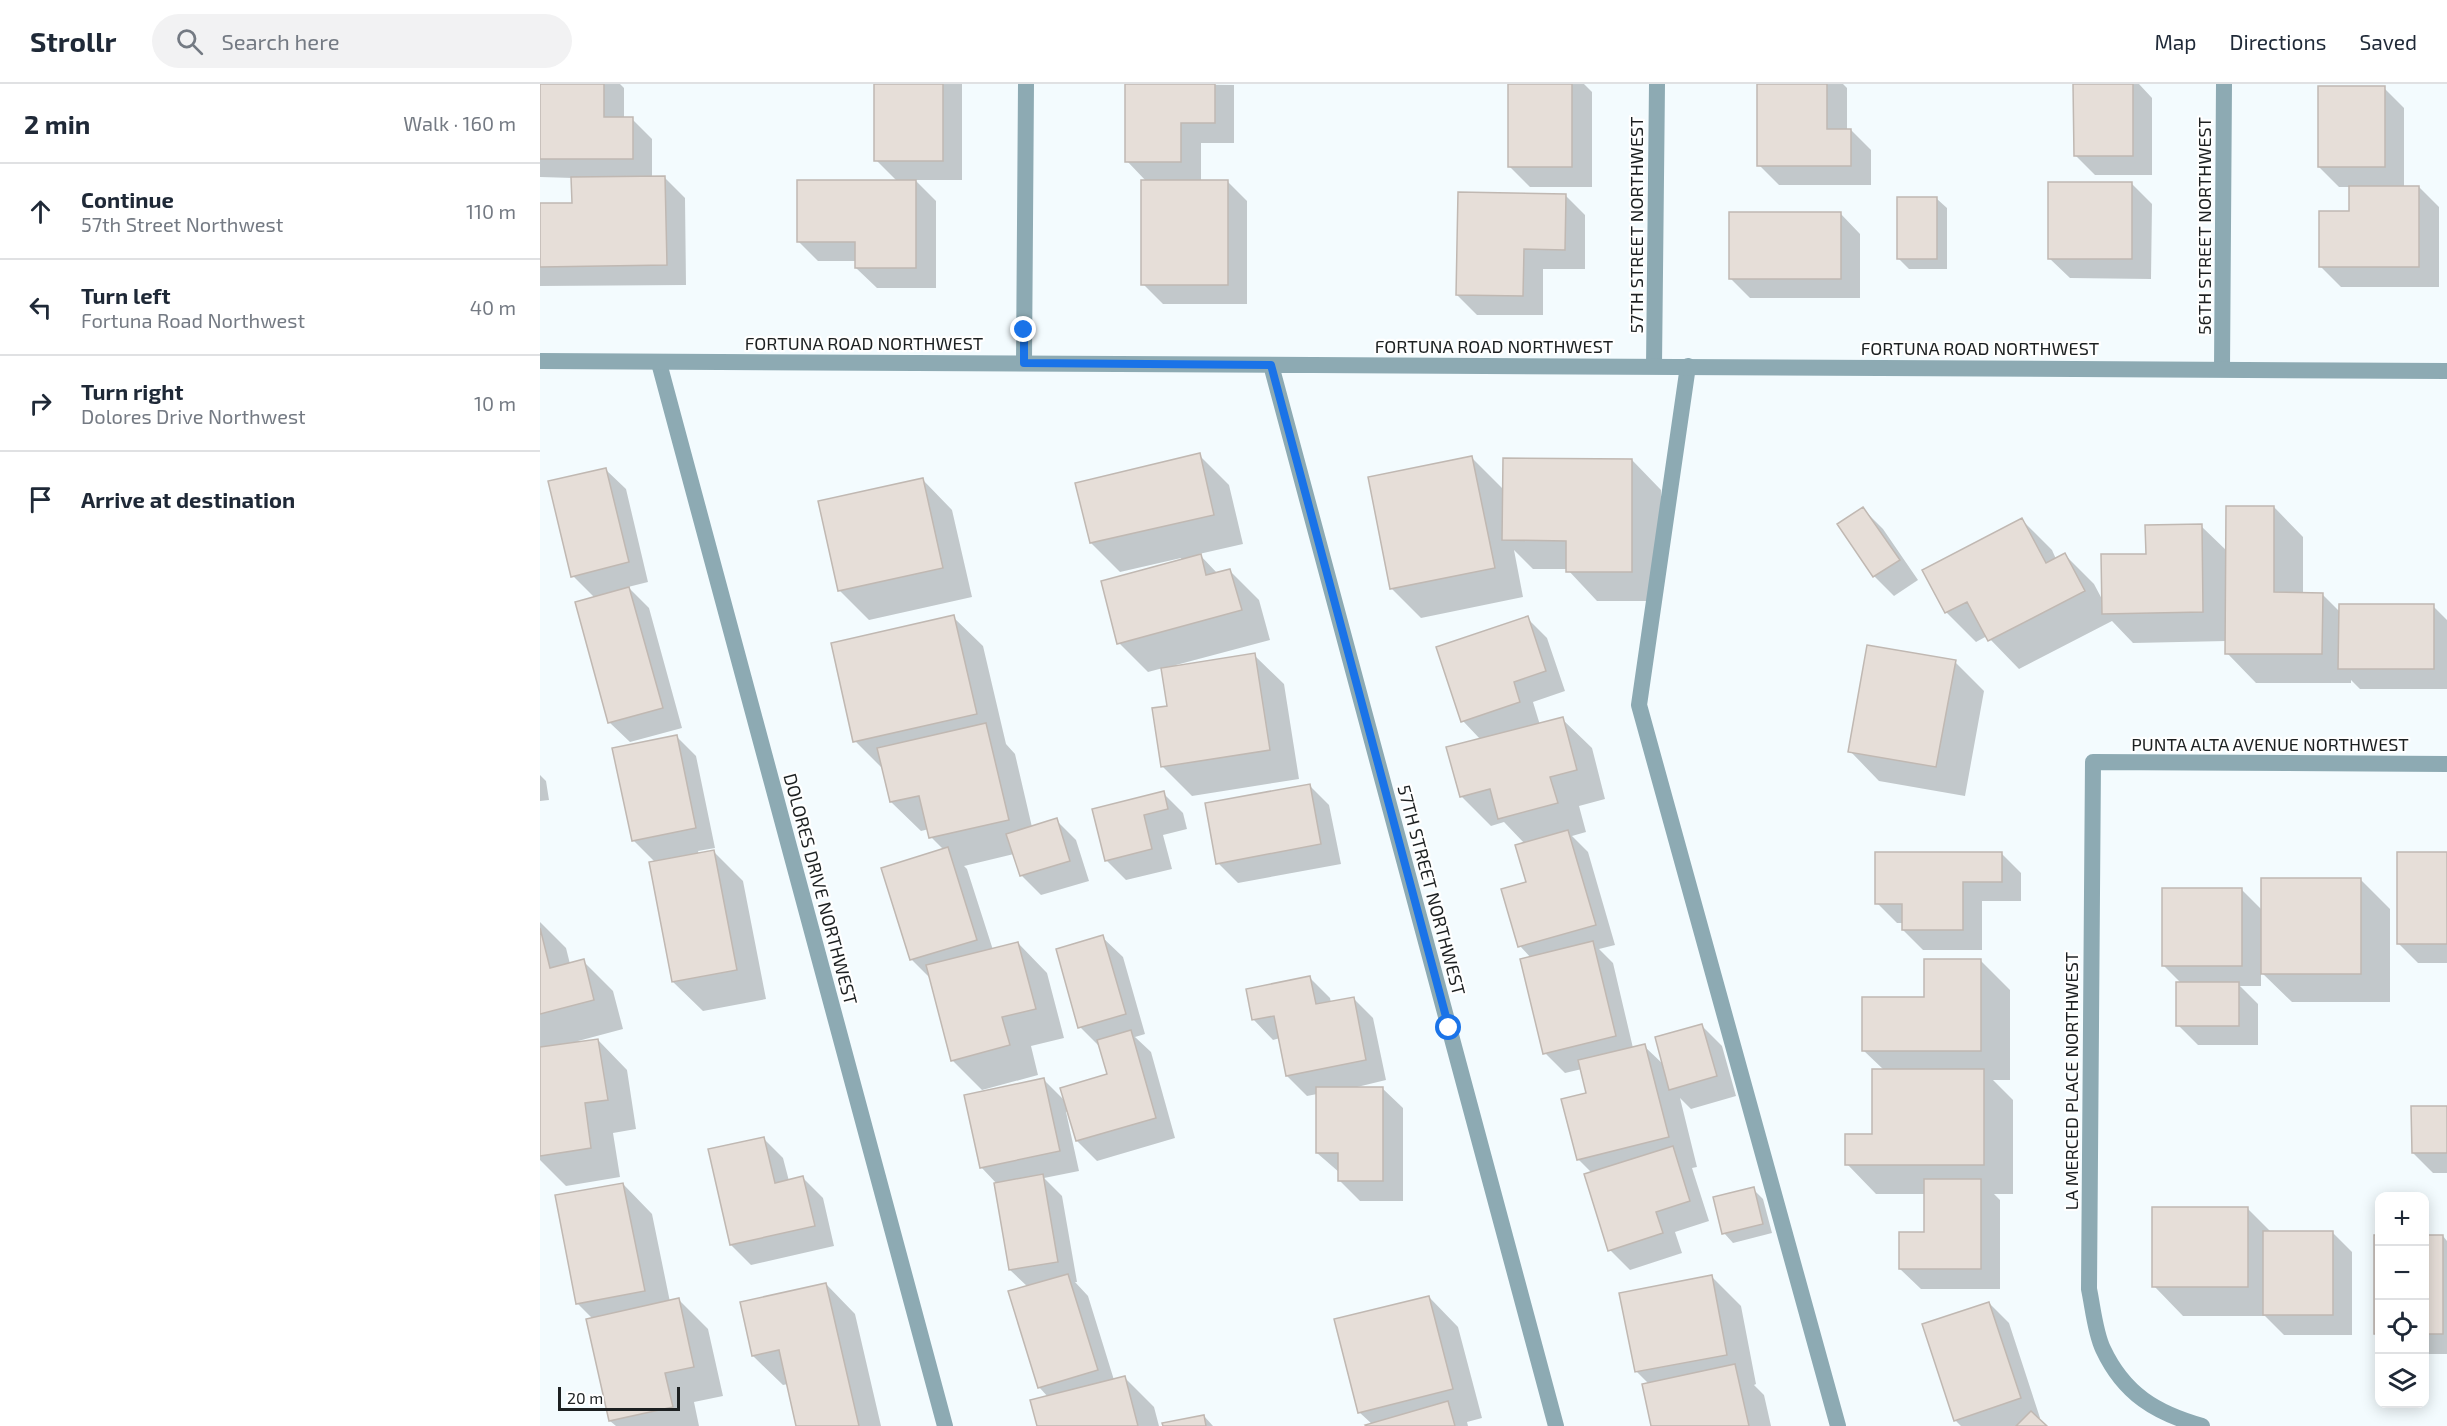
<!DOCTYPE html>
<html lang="en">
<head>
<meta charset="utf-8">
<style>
  :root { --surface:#fff; --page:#f2f2f3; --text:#1f2937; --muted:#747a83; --line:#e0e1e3 }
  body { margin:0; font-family:"Exo 2",sans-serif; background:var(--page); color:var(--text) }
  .controls { position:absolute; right:18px; bottom:18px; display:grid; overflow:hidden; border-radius:12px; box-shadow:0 3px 15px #0003 }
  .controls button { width:54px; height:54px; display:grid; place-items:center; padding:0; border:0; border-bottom:2px solid var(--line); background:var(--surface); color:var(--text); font:30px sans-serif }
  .scale { position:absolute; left:18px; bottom:15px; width:122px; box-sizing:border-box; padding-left:6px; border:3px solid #1c2021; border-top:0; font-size:16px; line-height:21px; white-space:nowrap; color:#1c2021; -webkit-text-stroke:4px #fff; paint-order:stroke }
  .stop { position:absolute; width:18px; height:18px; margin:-14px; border:4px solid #1a73e8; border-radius:50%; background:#fff }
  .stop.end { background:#1a73e8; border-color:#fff; box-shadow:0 2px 6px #0008 }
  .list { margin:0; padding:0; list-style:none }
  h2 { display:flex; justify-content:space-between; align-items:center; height:78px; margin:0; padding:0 24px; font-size:26px }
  h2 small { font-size:20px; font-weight:400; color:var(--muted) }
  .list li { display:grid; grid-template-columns:39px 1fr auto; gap:18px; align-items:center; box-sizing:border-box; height:96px; padding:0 24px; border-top:2px solid var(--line) }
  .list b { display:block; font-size:22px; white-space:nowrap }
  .list p { margin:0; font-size:20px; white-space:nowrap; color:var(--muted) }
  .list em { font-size:20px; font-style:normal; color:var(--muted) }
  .icon { flex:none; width:33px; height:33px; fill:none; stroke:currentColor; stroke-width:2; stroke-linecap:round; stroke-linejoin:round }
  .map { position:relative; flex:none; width:1907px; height:1342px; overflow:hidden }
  header { display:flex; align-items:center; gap:36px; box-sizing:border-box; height:84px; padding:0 30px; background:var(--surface); border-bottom:2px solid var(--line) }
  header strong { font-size:28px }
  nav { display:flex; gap:33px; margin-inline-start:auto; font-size:21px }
  .search { width:420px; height:54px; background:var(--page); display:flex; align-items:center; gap:15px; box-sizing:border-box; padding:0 21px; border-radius:33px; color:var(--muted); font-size:22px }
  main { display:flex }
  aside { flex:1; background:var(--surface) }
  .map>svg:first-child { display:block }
  .shadow { fill:#0003 }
  .building { fill:#e6ded8; stroke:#c0b8b2; stroke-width:1.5 }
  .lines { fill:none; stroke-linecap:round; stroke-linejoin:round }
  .service { stroke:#8daab3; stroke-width:16 }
  .minor { stroke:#8daab3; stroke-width:16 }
  .tertiary { stroke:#8daab3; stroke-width:16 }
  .route { stroke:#1a73e8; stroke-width:8 }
  .labels { text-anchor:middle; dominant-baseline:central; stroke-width:4.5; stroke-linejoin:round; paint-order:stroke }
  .street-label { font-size:18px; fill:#1c2021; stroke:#fff }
</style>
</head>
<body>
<header>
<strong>Strollr</strong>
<div class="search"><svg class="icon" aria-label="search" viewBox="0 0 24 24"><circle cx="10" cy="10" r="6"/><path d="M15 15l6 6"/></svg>Search here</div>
<nav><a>Map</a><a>Directions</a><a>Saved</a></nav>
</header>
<main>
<aside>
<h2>2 min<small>Walk · 160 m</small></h2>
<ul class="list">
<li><svg class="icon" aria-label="ahead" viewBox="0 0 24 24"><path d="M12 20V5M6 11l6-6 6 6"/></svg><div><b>Continue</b><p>57th Street Northwest</p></div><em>110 m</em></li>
<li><svg class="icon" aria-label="left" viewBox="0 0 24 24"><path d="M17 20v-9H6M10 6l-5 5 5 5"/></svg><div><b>Turn left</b><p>Fortuna Road Northwest</p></div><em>40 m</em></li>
<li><svg class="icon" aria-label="right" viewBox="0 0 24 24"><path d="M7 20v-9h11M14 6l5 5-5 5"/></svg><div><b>Turn right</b><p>Dolores Drive Northwest</p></div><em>10 m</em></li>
<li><svg class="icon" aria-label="arrive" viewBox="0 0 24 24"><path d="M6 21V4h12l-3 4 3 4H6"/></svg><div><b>Arrive at destination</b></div></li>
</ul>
</aside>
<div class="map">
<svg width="1907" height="1342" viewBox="0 0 1907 1342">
  <rect width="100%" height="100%" fill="#f3fbfe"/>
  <path class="shadow" d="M 0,0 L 80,0 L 84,4 L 84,35 L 92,35 L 112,55 L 112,94 L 125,94 L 145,114 L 146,201 L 0,202 L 0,120 L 34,120 L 33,94 L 0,93 Z
    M 336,0 L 422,0 L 422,96 L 375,96 L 396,117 L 396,204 L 337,204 L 316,184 L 316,177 L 278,177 L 258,157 L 357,97 L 336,76 Z
    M 587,0 L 694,1 L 694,59 L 661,59 L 661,97 L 687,97 L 707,117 L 707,220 L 623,220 L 603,200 L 606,97 L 587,77 Z
    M 970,0 L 1044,0 L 1052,8 L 1052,103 L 990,103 L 970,83 Z
    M 1219,0 L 1303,0 L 1307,4 L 1307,46 L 1311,46 L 1331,66 L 1331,101 L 1239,101 L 1219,81 Z
    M 1535,0 L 1599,0 L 1612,14 L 1612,91 L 1555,91 L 1535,71 Z
    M 1844,4 L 1864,24 L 1864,103 L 1879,103 L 1899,123 L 1899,203 L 1801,203 L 1781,183 L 1811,128 L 1811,103 L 1799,103 L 1779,83 Z
    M 1592,100 L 1612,120 L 1611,195 L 1530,194 L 1509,174 Z
    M 1025,111 L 1045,131 L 1045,185 L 1003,185 L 1003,231 L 937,231 L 917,211 Z
    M 1397,115 L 1407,124 L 1407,185 L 1369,185 L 1359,175 Z
    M 1300,129 L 1320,150 L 1320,214 L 1210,214 L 1190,194 Z
    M 659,371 L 689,401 L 703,460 L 659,470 L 678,490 L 690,487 L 719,516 L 730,556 L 636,581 L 637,583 L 714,571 L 744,600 L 759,695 L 652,712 L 623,683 L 629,623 L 623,584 L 608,588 L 579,559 L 642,477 L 641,474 L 580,488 L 551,459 Z
    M 932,374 L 964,406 L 1092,376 L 1121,406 L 1120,517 L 1057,517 L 1027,485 L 993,485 L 974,466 L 983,513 L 881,534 L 852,505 L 829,394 Z
    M 65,385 L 86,405 L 108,498 L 88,503 L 109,524 L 142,644 L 90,658 L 69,638 L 55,514 L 33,492 Z
    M 383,396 L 412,426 L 432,513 L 329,536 L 300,507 L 280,419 Z
    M 1734,423 L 1763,453 L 1763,510 L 1782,510 L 1800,528 L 1893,522 L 1907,536 L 1907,605 L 1820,605 L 1811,596 L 1811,599 L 1716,599 L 1687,569 L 1687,557 L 1593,559 L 1572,537 L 1479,585 L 1447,552 L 1436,558 L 1406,528 L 1482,436 L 1512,466 L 1516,475 L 1525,471 L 1554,500 L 1563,517 L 1607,471 L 1661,442 L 1688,468 Z
    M 1323,425 L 1343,445 L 1378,496 L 1354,512 L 1334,492 Z
    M 413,533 L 443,562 L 466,660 L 475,670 L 492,743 L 516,736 L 536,756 L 549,797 L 501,811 L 481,791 L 474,770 L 424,782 L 427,785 L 453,866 L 478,859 L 507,889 L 524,954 L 491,962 L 498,991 L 442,1006 L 412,976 L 391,895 L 371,875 L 404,766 L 391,753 L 389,745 L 381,747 L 351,718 L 344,686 L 315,657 Z
    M 987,534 L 1007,554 L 1025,607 L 993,618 L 1000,641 L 1022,635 L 1052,664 L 1065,715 L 1039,722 L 1046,748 L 1032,752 L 1048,768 L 1075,861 L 1059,865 L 1073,879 L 1093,964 L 1104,962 L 1124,981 L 1162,942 L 1182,962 L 1196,1012 L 1151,1025 L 1140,1014 L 1157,1083 L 1152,1084 L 1169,1137 L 1135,1148 L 1142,1169 L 1090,1186 L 1070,1166 L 1052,1089 L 1038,1075 L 1048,1010 L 1042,985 L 1025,989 L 1005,969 L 991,874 L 980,862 L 988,799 L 985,760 L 964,738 L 951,742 L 921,712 L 941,656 L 923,637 Z
    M 1415,578 L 1444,607 L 1425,712 L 1339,697 L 1310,667 Z
    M 136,652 L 156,672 L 175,764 L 158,767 L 159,770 L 173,767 L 203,797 L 226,915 L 163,927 L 133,898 L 115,778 L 93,756 Z
    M 0,691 L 6,697 L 9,716 L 0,717 Z
    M 769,701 L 789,721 L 801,780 L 698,799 L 678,779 Z
    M 623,709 L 643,729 L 647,745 L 623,751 L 632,785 L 586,796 L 566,776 L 554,726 Z
    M 1461,769 L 1481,789 L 1481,817 L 1442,817 L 1442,866 L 1383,866 L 1363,846 L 1363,839 L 1357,839 L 1337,819 Z
    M 1907,769 L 1907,879 L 1878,879 L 1858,859 Z
    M 1820,795 L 1850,825 L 1850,918 L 1752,918 L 1721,888 L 1721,902 L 1700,902 L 1718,920 L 1718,961 L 1658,961 L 1638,941 L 1642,900 L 1624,882 L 1701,805 L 1722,826 Z
    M 0,838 L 26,864 L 30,880 L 43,877 L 73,907 L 83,945 L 38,957 L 38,959 L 58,956 L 87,986 L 96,1045 L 73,1049 L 80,1093 L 26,1102 L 0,1076 Z
    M 562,853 L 583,873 L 605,950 L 595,953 L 611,968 L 635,1054 L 557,1077 L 537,1057 L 528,1027 L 526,1028 L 539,1087 L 504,1094 L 522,1112 L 537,1198 L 535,1198 L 548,1212 L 574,1296 L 585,1294 L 614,1323 L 619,1342 L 498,1342 L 508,1313 L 499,1303 L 488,1203 L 470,1186 L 456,1100 L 457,1100 L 441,1083 L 504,996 L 526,1018 L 569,991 L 561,964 L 540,943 Z
    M 1440,876 L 1470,906 L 1470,996 L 1453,996 L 1473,1016 L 1473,1110 L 1454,1110 L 1460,1116 L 1460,1205 L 1381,1205 L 1360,1185 L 1385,1149 L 1385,1110 L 1336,1110 L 1307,1080 L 1333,1051 L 1344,986 L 1323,966 L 1385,915 Z
    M 770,894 L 790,914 L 791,919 L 813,914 L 833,934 L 846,996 L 813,1004 L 842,1004 L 863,1024 L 863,1117 L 820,1117 L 800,1097 L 800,1089 L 777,1069 L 777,1010 L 767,1012 L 747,992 L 740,954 L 733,956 L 713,935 Z
    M 1907,1023 L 1907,1089 L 1893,1089 L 1873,1069 Z
    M 223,1054 L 243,1074 L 249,1097 L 263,1094 L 283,1114 L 294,1162 L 211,1181 L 191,1161 Z
    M 83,1100 L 112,1130 L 130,1218 L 139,1216 L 168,1245 L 183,1312 L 154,1318 L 159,1342 L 76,1342 L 70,1337 L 53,1235 L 38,1220 Z
    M 1213,1105 L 1223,1115 L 1232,1149 L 1193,1159 L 1184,1149 Z
    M 1707,1124 L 1731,1148 L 1792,1148 L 1812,1168 L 1812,1251 L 1744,1251 L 1725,1232 L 1643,1232 L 1614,1202 Z
    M 1884,1152 L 1903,1152 L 1907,1157 L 1907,1270 L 1884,1270 Z
    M 1172,1193 L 1201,1222 L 1216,1300 L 1214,1301 L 1224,1311 L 1231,1342 L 1112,1342 L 1109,1300 L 1096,1287 Z
    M 286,1200 L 315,1230 L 341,1342 L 258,1342 L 248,1300 L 243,1301 L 213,1272 Z
    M 889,1213 L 918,1243 L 942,1334 L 927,1338 L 928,1342 L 827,1342 L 832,1340 L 819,1328 Z
    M 1449,1219 L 1469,1239 L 1500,1334 L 1498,1335 L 1505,1342 L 1421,1342 L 1415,1336 Z
    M 664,1332 L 673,1342 L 625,1342 Z"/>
  <path class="building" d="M 0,0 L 64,0 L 64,33 L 93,33 L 93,75 L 0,75 Z
    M 334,0 L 403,0 L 403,77 L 334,77 Z
    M 585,0 L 675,0 L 675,39 L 641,39 L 641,78 L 585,78 Z
    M 968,0 L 1032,0 L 1032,83 L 968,83 Z
    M 1217,0 L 1287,0 L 1287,45 L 1311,45 L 1311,82 L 1217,82 Z
    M 1533,0 L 1593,0 L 1593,72 L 1534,72 Z
    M 1778,2 L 1845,2 L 1845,83 L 1778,83 Z
    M 125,92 L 127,181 L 0,183 L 0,119 L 32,119 L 31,93 Z
    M 257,96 L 376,96 L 376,184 L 315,184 L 315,158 L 257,158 Z
    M 601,96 L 688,96 L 688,201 L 601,201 Z
    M 1508,98 L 1592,98 L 1592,175 L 1508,175 Z
    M 1809,102 L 1879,102 L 1879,183 L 1779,183 L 1779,127 L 1809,127 Z
    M 918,108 L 1026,110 L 1025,166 L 984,165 L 983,212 L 916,211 Z
    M 1357,113 L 1397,113 L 1397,175 L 1357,175 Z
    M 1189,128 L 1301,128 L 1301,195 L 1189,195 Z
    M 660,369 L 674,431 L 550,459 L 535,399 Z
    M 932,372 L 955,484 L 850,505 L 828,393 Z
    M 963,374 L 1092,375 L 1092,488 L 1026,488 L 1026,457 L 962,456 Z
    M 66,384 L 89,478 L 31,493 L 8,397 Z
    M 383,394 L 403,484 L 298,507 L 278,417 Z
    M 1686,422 L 1734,422 L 1734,508 L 1783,509 L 1782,570 L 1685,570 Z
    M 1323,423 L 1360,476 L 1333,493 L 1297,440 Z
    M 1482,434 L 1506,479 L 1525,469 L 1545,507 L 1448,557 L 1427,518 L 1405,529 L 1382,486 Z
    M 1662,440 L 1663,528 L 1562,530 L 1561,470 L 1606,470 L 1605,441 Z
    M 661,470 L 666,491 L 690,485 L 702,526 L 577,560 L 561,497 Z
    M 89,503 L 123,624 L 68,639 L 35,518 Z
    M 1799,520 L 1894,520 L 1894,585 L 1798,585 Z
    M 414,531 L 437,630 L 313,658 L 291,559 Z
    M 988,532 L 1006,587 L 974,598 L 980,618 L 921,638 L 896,563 Z
    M 1327,561 L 1416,576 L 1396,683 L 1308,668 Z
    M 715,569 L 730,666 L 621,683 L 612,624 L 627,622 L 621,584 Z
    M 1023,633 L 1037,686 L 1010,693 L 1018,719 L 958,735 L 950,705 L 920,713 L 906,663 Z
    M 446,639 L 469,736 L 389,754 L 379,712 L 350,718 L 337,664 Z
    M 137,651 L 156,744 L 92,757 L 72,664 Z
    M 770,700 L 781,760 L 676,780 L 665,719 Z
    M 624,707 L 628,725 L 604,731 L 612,765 L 565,777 L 552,725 Z
    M 517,734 L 530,777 L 480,792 L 466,750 Z
    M 1028,746 L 1056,841 L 978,863 L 961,805 L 986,798 L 975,761 Z
    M 408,763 L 437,856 L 370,876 L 341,784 Z
    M 174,766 L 197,886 L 132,898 L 109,778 Z
    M 1335,768 L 1462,768 L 1462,798 L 1423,798 L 1423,846 L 1362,846 L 1362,820 L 1335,820 Z
    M 1857,768 L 1907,768 L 1907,860 L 1857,860 Z
    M 1721,794 L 1821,794 L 1821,890 L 1721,890 Z
    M 1622,804 L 1702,804 L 1702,882 L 1622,882 Z
    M 0,844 L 10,884 L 44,875 L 54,916 L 0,930 Z
    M 563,851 L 586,930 L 538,944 L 516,865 Z
    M 1053,857 L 1076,952 L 1003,970 L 980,875 Z
    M 478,858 L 496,925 L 462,933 L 470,961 L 411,977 L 386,881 Z
    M 1384,875 L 1441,875 L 1441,967 L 1322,967 L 1322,913 L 1384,913 Z
    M 770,892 L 776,920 L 814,913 L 826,976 L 746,992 L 734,932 L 712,936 L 706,905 Z
    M 1636,898 L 1699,898 L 1699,942 L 1636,942 Z
    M 1162,940 L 1177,992 L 1129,1006 L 1115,953 Z
    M 591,946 L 616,1034 L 536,1057 L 520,1004 L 567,990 L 557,956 Z
    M 58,955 L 68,1016 L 45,1019 L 51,1064 L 0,1072 L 0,963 Z
    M 1105,960 L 1129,1053 L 1037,1076 L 1021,1015 L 1046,1009 L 1038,976 Z
    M 1332,985 L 1444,985 L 1444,1081 L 1305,1081 L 1305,1050 L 1332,1050 Z
    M 504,994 L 520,1067 L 440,1084 L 424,1011 Z
    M 776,1003 L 843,1003 L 843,1097 L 798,1097 L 798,1069 L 776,1069 Z
    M 1871,1022 L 1907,1022 L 1907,1069 L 1872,1069 Z
    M 224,1053 L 235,1099 L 263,1092 L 275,1142 L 190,1161 L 168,1065 Z
    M 1133,1062 L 1150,1117 L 1116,1128 L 1123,1149 L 1068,1167 L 1044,1090 Z
    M 503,1090 L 518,1178 L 469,1186 L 454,1099 Z
    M 1384,1095 L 1441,1095 L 1441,1185 L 1359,1185 L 1359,1148 L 1384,1148 Z
    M 83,1099 L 105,1207 L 36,1220 L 15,1111 Z
    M 1214,1103 L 1223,1140 L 1182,1150 L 1173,1113 Z
    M 1612,1123 L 1708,1123 L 1708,1203 L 1612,1203 Z
    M 1723,1147 L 1793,1147 L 1793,1231 L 1723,1231 Z
    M 1834,1151 L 1840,1151 L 1840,1250 L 1834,1250 Z
    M 1884,1151 L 1903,1151 L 1903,1250 L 1884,1250 Z
    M 528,1190 L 558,1286 L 498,1304 L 468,1207 Z
    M 1172,1191 L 1187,1271 L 1095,1288 L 1079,1209 Z
    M 286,1199 L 319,1342 L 256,1342 L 239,1266 L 212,1272 L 200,1218 Z
    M 889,1212 L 913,1305 L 818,1329 L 794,1235 Z
    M 139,1214 L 154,1283 L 125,1289 L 133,1323 L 69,1337 L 46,1235 Z
    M 1449,1218 L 1481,1314 L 1414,1337 L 1382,1240 Z
    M 1195,1280 L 1209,1342 L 1111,1342 L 1102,1300 Z
    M 585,1292 L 598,1342 L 497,1342 L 490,1316 Z
    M 908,1317 L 915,1342 L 826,1342 L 825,1341 Z
    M 1491,1327 L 1507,1342 L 1476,1342 Z
    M 664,1331 L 666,1342 L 623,1342 L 622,1339 Z"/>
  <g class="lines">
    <path class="service" d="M 1148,282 L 1099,621 L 1298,1342"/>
    <path class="minor" d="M 119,279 L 405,1342
      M 484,279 L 486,0
      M 1114,282 L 1117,0
      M 1682,285 L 1684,0
      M 1662,1342 C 1616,1329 1584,1310 1563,1265 C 1555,1248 1553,1224 1549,1205 L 1553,678 L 1907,680"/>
    <path class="tertiary" d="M 0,277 L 1907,287
      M 731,281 L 1016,1342"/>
  </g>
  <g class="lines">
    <path class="route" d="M 484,246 L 484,279 L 731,281 L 909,944"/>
  </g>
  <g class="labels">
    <g class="street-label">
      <text transform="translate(1096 141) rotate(-90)">57TH STREET NORTHWEST</text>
      <text transform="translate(1664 142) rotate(-90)">56TH STREET NORTHWEST</text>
      <text x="324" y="259">FORTUNA ROAD NORTHWEST</text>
      <text x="954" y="262">FORTUNA ROAD NORTHWEST</text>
      <text x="1440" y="264">FORTUNA ROAD NORTHWEST</text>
      <text x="1730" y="660">PUNTA ALTA AVENUE NORTHWEST</text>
      <text transform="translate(281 805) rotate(75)">DOLORES DRIVE NORTHWEST</text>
      <text transform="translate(892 806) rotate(75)">57TH STREET NORTHWEST</text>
      <text transform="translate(1531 997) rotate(-90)">LA MERCED PLACE NORTHWEST</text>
    </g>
  </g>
</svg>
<div class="controls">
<button>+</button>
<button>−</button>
<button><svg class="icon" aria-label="locate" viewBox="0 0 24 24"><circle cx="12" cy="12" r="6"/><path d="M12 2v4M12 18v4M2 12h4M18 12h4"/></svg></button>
<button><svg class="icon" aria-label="layers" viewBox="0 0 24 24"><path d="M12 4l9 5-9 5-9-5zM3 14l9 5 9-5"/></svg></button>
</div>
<div class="scale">20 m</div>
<div class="stop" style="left:909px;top:944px"></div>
<div class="stop end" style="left:484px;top:246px"></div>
</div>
</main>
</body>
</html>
